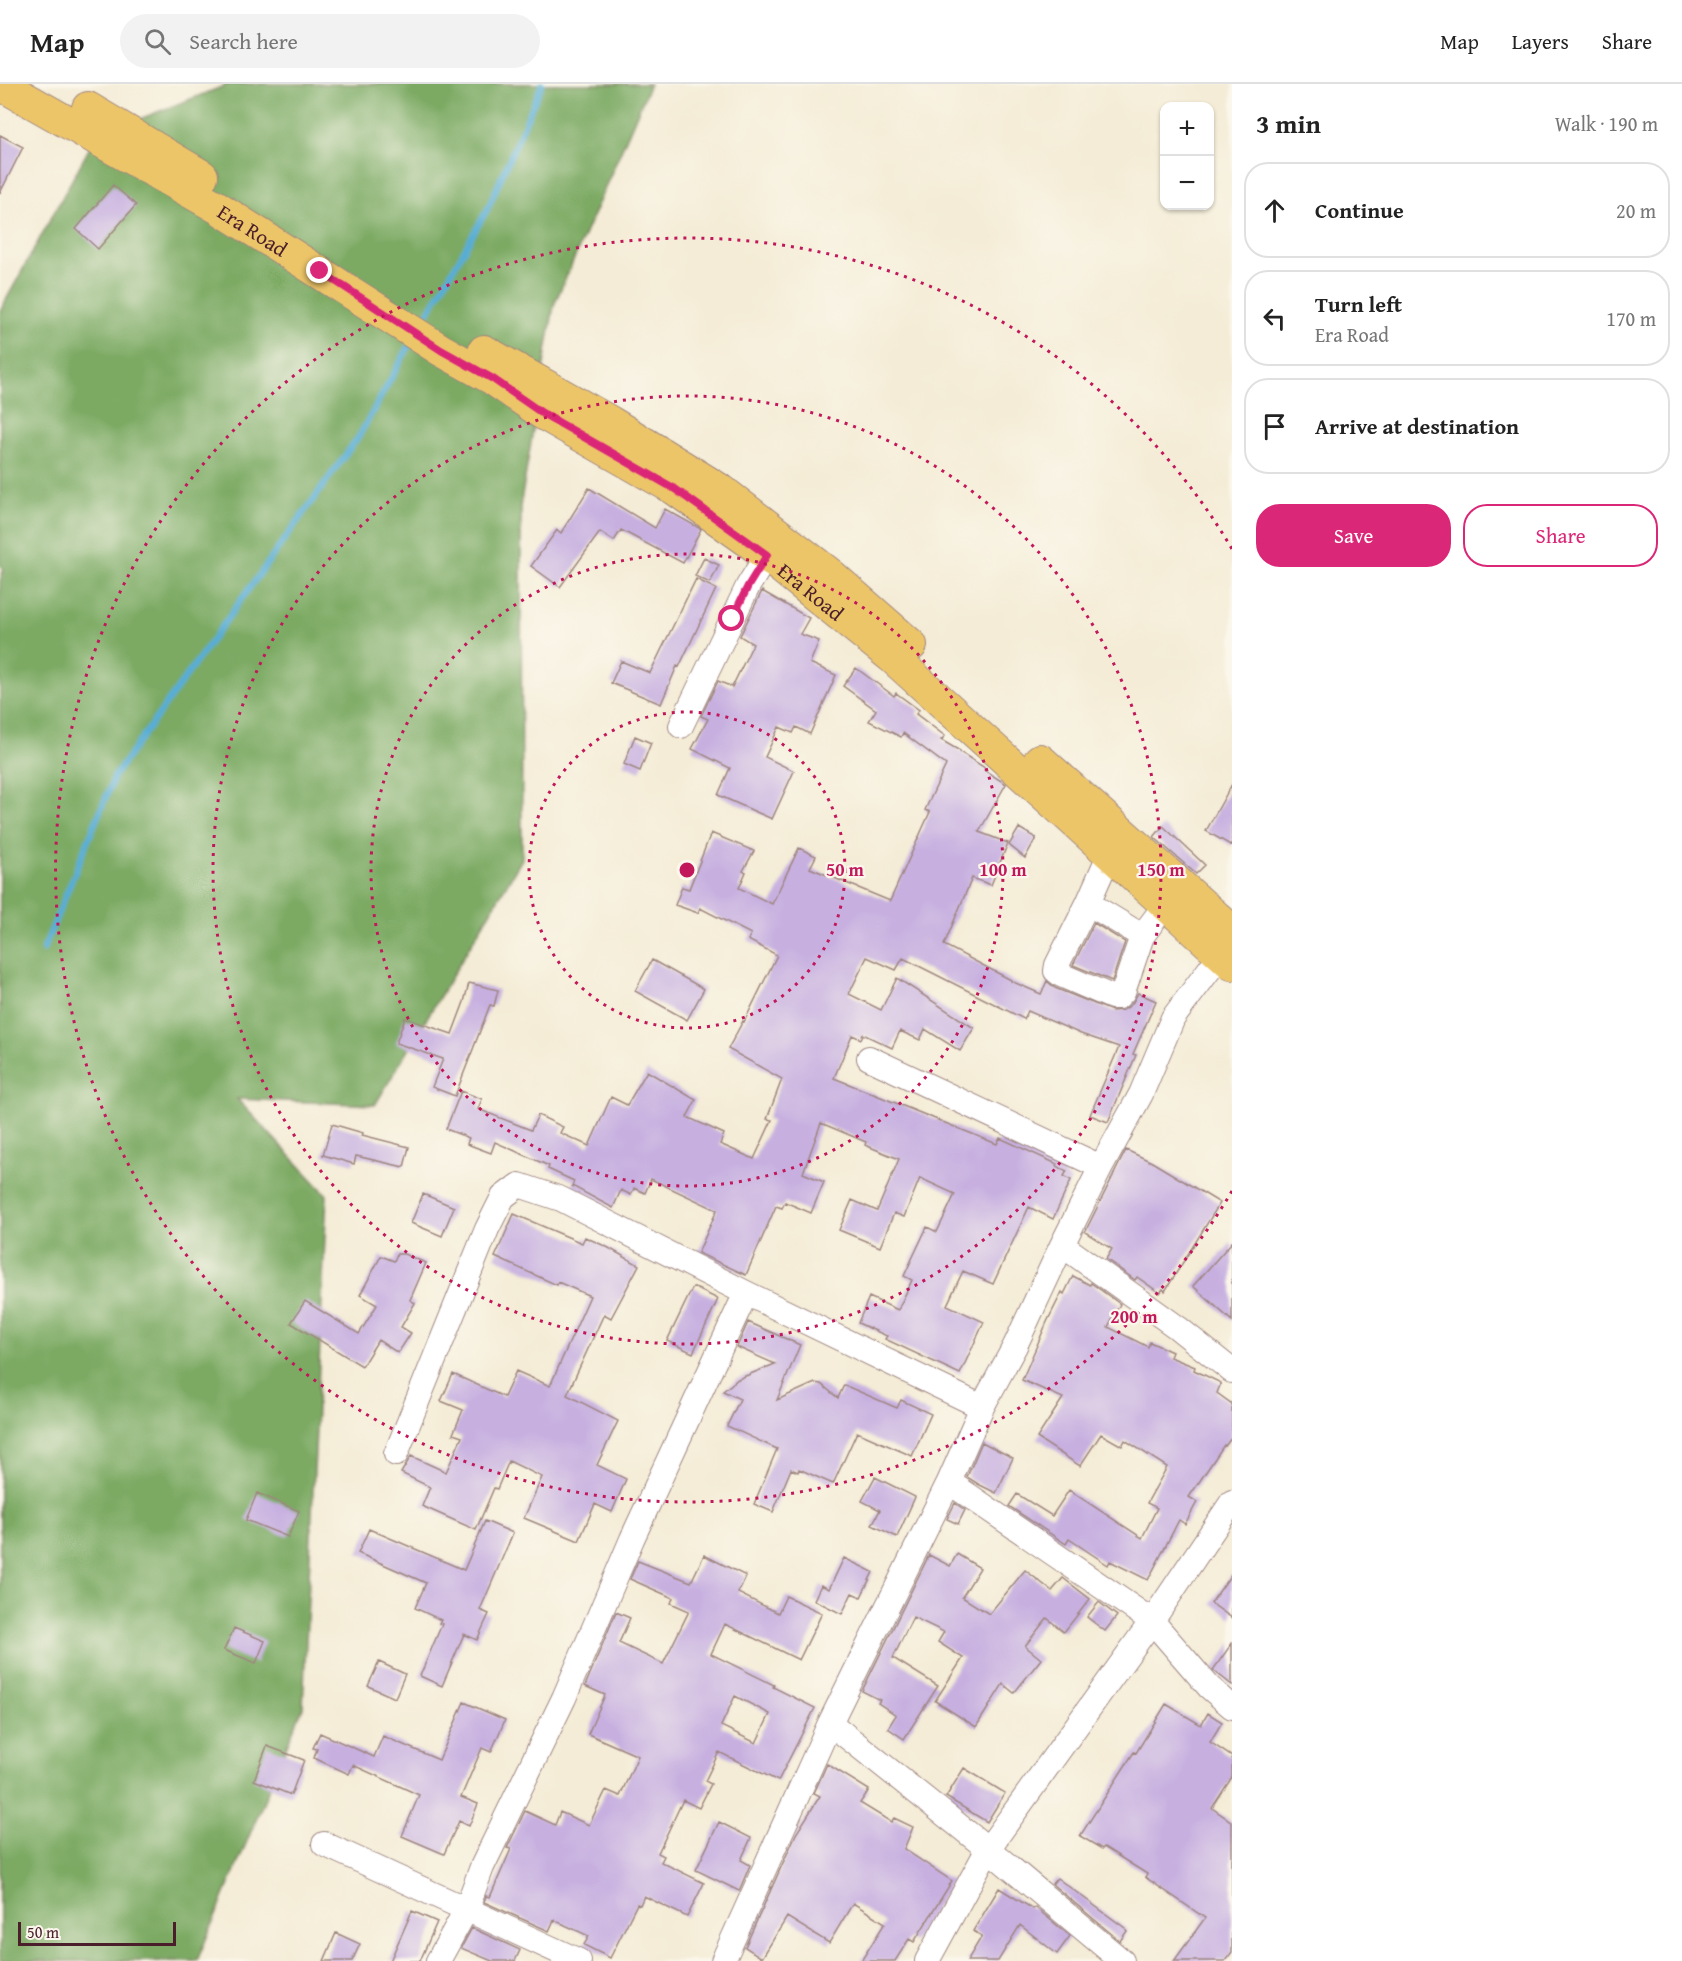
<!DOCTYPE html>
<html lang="en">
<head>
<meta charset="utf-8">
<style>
  :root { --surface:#fff; --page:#f2f2f2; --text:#222; --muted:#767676; --line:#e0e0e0; --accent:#db2777 }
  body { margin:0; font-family:"Gentium Book Plus",serif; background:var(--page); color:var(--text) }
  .controls { position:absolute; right:18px; top:18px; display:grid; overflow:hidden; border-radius:12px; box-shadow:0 2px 4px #0004 }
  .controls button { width:54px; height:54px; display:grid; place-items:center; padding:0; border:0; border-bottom:2px solid var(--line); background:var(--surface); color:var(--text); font:30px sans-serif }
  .scale { position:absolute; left:18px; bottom:15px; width:158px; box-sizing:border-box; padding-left:6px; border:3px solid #4a1f2b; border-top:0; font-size:16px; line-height:21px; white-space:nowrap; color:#4a1f2b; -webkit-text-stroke:4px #fbf7ec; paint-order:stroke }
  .stop { position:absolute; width:18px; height:18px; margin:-14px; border:4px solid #db2777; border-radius:50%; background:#fff }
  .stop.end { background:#db2777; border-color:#fff; box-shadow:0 2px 6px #0008 }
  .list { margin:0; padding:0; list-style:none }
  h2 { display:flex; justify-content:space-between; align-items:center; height:78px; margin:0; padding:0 24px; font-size:26px }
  h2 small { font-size:20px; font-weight:400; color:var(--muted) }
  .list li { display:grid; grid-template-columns:39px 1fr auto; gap:18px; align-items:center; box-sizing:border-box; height:96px; margin:0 12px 12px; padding:0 12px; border:2px solid var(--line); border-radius:24px }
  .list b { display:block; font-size:22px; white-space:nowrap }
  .list p { margin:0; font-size:20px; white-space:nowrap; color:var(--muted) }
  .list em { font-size:20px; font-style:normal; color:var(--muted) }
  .actions { display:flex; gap:12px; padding:18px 24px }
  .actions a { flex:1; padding:14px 0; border:2px solid var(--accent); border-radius:24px; text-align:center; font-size:21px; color:var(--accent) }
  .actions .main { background:var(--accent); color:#fff }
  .icon { flex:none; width:33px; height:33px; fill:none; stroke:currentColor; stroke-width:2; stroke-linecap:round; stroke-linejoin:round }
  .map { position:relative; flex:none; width:1232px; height:1877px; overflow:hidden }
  header { display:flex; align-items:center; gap:36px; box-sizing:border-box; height:84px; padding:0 30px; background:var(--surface); border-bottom:2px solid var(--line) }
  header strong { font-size:28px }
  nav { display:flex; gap:33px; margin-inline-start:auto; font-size:21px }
  .search { width:420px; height:54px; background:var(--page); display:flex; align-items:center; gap:15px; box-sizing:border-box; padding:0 21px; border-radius:33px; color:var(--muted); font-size:22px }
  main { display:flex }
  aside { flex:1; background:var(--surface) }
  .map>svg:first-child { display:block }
  .forest { fill:#7caa63; stroke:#636447; stroke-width:1.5 }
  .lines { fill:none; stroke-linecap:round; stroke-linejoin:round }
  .stream { stroke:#59add5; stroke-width:6 }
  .building { fill:#c7b0e0; fill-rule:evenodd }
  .minor-casing { stroke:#9f8680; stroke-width:26 }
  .major-casing { stroke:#9f8680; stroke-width:34 }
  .minor { stroke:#fff; stroke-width:24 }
  .major { stroke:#edc569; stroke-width:32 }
  .route { stroke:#db2777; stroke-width:8 }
  .ring { fill:none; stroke:#c2185b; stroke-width:3; stroke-dasharray:3 6 }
  .labels { text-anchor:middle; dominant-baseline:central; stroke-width:4.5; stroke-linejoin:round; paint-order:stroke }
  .street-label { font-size:21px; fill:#4a1f2b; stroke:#fbf7ec }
  .centre { fill:#c2185b; stroke:#fbf7ec; stroke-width:3 }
  .ring-label { font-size:18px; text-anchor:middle; font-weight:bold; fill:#c2185b; stroke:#fbf7ec; stroke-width:4.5; stroke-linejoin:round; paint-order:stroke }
</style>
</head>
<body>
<header>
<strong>Map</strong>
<div class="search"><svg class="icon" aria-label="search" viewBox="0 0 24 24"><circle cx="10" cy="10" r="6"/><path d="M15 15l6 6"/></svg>Search here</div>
<nav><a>Map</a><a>Layers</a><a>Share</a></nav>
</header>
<main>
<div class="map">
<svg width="1232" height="1877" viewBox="0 0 1232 1877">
  <rect width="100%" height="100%" fill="#fbf7ec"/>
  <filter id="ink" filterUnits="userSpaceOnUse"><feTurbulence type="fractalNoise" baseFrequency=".0167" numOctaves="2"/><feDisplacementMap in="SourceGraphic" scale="12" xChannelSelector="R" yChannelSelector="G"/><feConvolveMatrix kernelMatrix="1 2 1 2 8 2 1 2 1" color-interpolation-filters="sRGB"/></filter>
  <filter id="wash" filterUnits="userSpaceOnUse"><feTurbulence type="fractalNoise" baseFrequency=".008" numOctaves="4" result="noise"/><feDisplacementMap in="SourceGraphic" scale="24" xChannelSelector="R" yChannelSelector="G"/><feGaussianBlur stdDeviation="1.35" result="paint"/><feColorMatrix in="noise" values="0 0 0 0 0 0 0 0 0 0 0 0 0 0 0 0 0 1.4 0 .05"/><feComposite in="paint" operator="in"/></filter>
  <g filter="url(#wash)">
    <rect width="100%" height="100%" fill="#f4ecd6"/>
    <path class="forest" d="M 229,0 L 650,0 L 554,221 L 521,418 L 522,775 L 375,1021 L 237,1015 L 327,1111 L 303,1623 L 197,1877 L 0,1877 L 0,498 L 3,486 L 0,481 L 0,227 L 96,52 Z"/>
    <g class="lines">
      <path class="stream" d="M 420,243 L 487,126 L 542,0
        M 43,866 L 115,691 L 359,352 L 412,257"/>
    </g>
    <g id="blocks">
      <path class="building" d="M 0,51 L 23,63 L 0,109 Z
        M 113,101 L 136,121 L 98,165 L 76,145 Z
        M 589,404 L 655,444 L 665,425 L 701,445 L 683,479 L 621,446 L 614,457 L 600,448 L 560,503 L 531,482 L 557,446 L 561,449 Z
        M 704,474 L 719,481 L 710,499 L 695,492 Z
        M 696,495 L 716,505 L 679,583 L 677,582 L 661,620 L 611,599 L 621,577 L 650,589 Z
        M 762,507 L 809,534 L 800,550 L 819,557 L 810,579 L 836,591 L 810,650 L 796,643 L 793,649 L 779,643 L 765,673 L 794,687 L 772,735 L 718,711 L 730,684 L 692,665 L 708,635 L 701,632 L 718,597 L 732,603 L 753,560 L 740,552 Z
        M 856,584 L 894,612 L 896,609 L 919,626 L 916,630 L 945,652 L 941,656 L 960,667 L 960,668 L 985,684 L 984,686 L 1006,700 L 979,748 L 1008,759 L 991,801 L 972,794 L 944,861 L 1011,896 L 1011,897 L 1041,910 L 1047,897 L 1055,904 L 1112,927 L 1123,926 L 1128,923 L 1133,918 L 1138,909 L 1156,917 L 1133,970 L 1136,971 L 1108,1038 L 1090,1031 L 1119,963 L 1081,950 L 1028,927 L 1024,935 L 903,874 L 896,886 L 867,873 L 849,910 L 881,926 L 897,894 L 974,944 L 960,967 L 925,945 L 920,956 L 900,947 L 892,964 L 863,950 L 861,955 L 852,951 L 834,994 L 997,1060 L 1000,1054 L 1057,1080 L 1056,1082 L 1067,1087 L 1064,1092 L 1071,1096 L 1053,1135 L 1029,1123 L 993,1200 L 963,1187 L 947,1221 L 984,1238 L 960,1290 L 885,1255 L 887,1252 L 858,1239 L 869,1213 L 898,1226 L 912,1196 L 904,1192 L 927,1143 L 937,1148 L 955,1110 L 920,1094 L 904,1133 L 894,1129 L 880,1163 L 839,1146 L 852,1116 L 877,1127 L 899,1075 L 865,1061 L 866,1058 L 821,1039 L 803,1089 L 824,1098 L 811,1129 L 785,1118 L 782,1124 L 776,1122 L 746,1191 L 698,1169 L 717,1126 L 651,1095 L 645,1109 L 634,1104 L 631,1111 L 621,1106 L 613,1124 L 572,1102 L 574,1097 L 548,1085 L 549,1082 L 495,1058 L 491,1069 L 467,1060 L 469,1054 L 446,1045 L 461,1007 L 482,1015 L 478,1025 L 531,1046 L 538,1031 L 563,1043 L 560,1049 L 589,1062 L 611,1013 L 627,1021 L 647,987 L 696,1016 L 687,1033 L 724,1050 L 720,1060 L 754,1075 L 772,1036 L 767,1035 L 782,995 L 728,965 L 743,937 L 744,938 L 777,871 L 748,856 L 751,850 L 700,824 L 698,829 L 675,821 L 682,803 L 689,805 L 711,749 L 754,767 L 743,787 L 746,788 L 739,804 L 772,820 L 799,764 L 816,772 L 810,784 L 890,817 L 930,728 L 925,726 L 946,681 L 903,649 L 901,653 L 869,637 L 876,626 L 843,602 Z
        M 635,652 L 651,659 L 640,687 L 624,680 Z
        M 1232,700 L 1232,762 L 1206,747 Z
        M 1163,742 L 1205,781 L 1196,790 L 1154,753 Z
        M 1019,744 L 1036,754 L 1025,774 L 1009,761 Z
        M 1094,839 L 1125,858 L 1112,897 L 1073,881 Z
        M 652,876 L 704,905 L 687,936 L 635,907 Z
        M 469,899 L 498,906 L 494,922 L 490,921 L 455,1012 L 432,1003 L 443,975 L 396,959 L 405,934 L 452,950 L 464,918 Z
        M 332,1040 L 363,1049 L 362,1051 L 409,1063 L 404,1083 L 356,1072 L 354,1080 L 323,1071 Z
        M 1126,1066 L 1152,1078 L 1220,1119 L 1165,1207 L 1163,1205 L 1160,1209 L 1137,1193 L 1135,1196 L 1106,1175 L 1112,1165 L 1085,1148 Z
        M 423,1110 L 454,1123 L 442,1152 L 411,1139 Z
        M 514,1130 L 582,1159 L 585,1153 L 607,1163 L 639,1181 L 611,1234 L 604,1230 L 567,1311 L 618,1337 L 597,1381 L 626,1395 L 612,1428 L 595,1420 L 579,1457 L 524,1434 L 542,1393 L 509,1377 L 497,1405 L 494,1404 L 476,1446 L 422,1422 L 430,1403 L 401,1389 L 411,1372 L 446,1388 L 447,1386 L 462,1353 L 453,1350 L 463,1326 L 441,1317 L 453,1290 L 504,1313 L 516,1287 L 550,1302 L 590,1212 L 558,1198 L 557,1201 L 495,1173 Z
        M 1232,1158 L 1232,1237 L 1193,1202 Z
        M 397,1170 L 404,1170 L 426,1179 L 410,1216 L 415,1219 L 401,1243 L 411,1249 L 398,1269 L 378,1256 L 362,1282 L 291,1239 L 305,1217 L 359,1250 L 377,1221 L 360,1211 L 381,1172 L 394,1177 Z
        M 1073,1192 L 1090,1201 L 1091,1199 L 1120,1220 L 1108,1243 L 1148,1263 L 1150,1258 L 1172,1268 L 1170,1273 L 1195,1283 L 1194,1286 L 1221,1299 L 1217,1309 L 1232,1320 L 1232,1353 L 1225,1362 L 1224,1361 L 1189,1413 L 1197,1418 L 1185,1440 L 1179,1436 L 1148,1496 L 1110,1477 L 1108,1481 L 1069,1455 L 1066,1460 L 1009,1422 L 1017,1410 L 1052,1432 L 1069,1406 L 1142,1454 L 1157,1424 L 1147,1419 L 1167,1383 L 1125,1356 L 1122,1362 L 1101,1350 L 1080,1382 L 1037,1354 L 1063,1314 L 1022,1296 L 1047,1238 L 1062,1208 L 1064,1210 Z
        M 693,1203 L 718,1215 L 693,1269 L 667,1257 Z
        M 748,1238 L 800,1261 L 777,1316 L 815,1299 L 821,1300 L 838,1314 L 844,1301 L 897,1324 L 901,1316 L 931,1330 L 912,1372 L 857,1348 L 833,1400 L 799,1385 L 798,1388 L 791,1385 L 773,1428 L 754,1420 L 777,1365 L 727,1342 L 740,1315 L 723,1307 L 738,1295 L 775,1280 L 737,1263 Z
        M 982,1358 L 1013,1374 L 996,1409 L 978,1400 L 967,1393 Z
        M 875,1393 L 915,1413 L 897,1453 L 872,1441 L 880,1426 L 862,1417 Z
        M 257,1409 L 299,1427 L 288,1453 L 246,1436 Z
        M 955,1419 L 965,1426 L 958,1440 L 947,1435 Z
        M 485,1437 L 513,1449 L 480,1526 L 489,1530 L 477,1556 L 464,1550 L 442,1602 L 420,1592 L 442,1540 L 439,1539 L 441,1536 L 415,1524 L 426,1499 L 358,1469 L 369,1445 L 464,1486 Z
        M 957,1470 L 980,1484 L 962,1513 L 989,1530 L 1025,1486 L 1052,1507 L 1063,1494 L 1090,1515 L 1064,1548 L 1047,1534 L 1025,1562 L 1041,1575 L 1014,1609 L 1003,1600 L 976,1643 L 935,1617 L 963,1574 L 938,1558 L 944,1548 L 913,1533 L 893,1574 L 938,1602 L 904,1655 L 888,1644 L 896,1631 L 878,1619 L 880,1616 L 862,1607 L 929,1471 L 950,1482 Z
        M 704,1471 L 746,1492 L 738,1509 L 778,1529 L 786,1512 L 822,1529 L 799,1576 L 725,1540 L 711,1570 L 774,1601 L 773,1603 L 815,1624 L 778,1697 L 719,1668 L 705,1697 L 711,1700 L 699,1724 L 683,1716 L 658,1769 L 664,1772 L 661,1778 L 704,1799 L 687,1833 L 644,1812 L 640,1821 L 637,1820 L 610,1874 L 584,1861 L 589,1852 L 554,1836 L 549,1847 L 484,1818 L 486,1812 L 490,1813 L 511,1765 L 507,1764 L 525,1727 L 555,1741 L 560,1728 L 589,1741 L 606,1706 L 620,1712 L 638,1672 L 588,1650 L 605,1611 L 585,1602 L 616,1528 L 630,1534 L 619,1559 L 663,1580 L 689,1527 L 671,1519 L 673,1514 L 630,1495 L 638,1477 L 691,1498 ZM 735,1612 L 770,1630 L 756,1659 L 721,1642 Z
        M 844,1474 L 873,1488 L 861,1513 L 852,1509 L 842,1530 L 814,1516 L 821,1501 L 829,1505 Z
        M 1232,1489 L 1232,1534 L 1211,1519 Z
        M 1099,1518 L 1117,1532 L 1105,1547 L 1087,1533 Z
        M 234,1544 L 265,1557 L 256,1579 L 224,1566 Z
        M 1232,1559 L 1232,1601 L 1213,1586 Z
        M 379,1578 L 405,1590 L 395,1614 L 368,1602 Z
        M 464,1618 L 505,1636 L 491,1668 L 482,1664 L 461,1713 L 478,1720 L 469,1742 L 459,1737 L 444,1770 L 402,1752 L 419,1711 L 353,1681 L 349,1690 L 314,1674 L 317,1665 L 313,1664 L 320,1649 L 374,1673 L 383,1652 L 439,1676 Z
        M 1166,1620 L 1201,1641 L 1208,1629 L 1222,1638 L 1210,1658 L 1232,1673 L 1232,1693 L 1212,1724 L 1232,1738 L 1232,1868 L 1225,1877 L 1174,1877 L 1205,1834 L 1145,1793 L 1147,1790 L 1104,1763 L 1102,1765 L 1080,1752 L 1134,1668 L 1136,1669 Z
        M 267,1662 L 304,1676 L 291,1711 L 254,1696 Z
        M 827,1680 L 869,1706 L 860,1719 L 891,1738 L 894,1734 L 913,1743 L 904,1765 L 952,1797 L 914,1858 L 909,1855 L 895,1877 L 861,1877 L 885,1839 L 853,1819 L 829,1859 L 787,1833 L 762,1874 L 745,1863 L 796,1750 L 820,1712 L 814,1709 Z
        M 964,1684 L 1005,1709 L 987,1738 L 946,1713 Z
        M 719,1738 L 751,1754 L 741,1776 L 750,1781 L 739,1807 L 696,1786 Z
        M 1057,1794 L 1125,1844 L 1127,1847 L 1120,1857 L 1052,1800 Z
        M 999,1804 L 1033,1825 L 1035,1823 L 1070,1852 L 1057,1870 L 1020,1841 L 998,1877 L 967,1877 L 982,1852 L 973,1847 Z
        M 412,1827 L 437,1838 L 420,1877 L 390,1877 Z
        M 472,1844 L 520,1866 L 515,1877 L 492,1877 L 461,1864 Z
        M 336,1849 L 360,1860 L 352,1877 L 324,1877 Z"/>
    </g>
  </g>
  <g filter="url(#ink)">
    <use href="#blocks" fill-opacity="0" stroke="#9f8680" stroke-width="1.5"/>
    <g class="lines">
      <g class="minor-casing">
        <path id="minor" d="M 681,642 L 748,502 L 767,471
          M 1110,769 L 1088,819 L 1057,881 L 1056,887 L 1061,891 L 1112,913 L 1118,913 L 1123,908 L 1142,852 L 1166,820
          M 1088,819 L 1142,852
          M 869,974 L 1101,1083
          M 1062,1161 L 1178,1244 L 1232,1287
          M 396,1370 L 487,1145 L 503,1113 L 519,1101 L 561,1115 L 746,1209 L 982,1323
          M 949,1398 L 1152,1537 L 1209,1603 L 1232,1623
          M 830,1639 L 988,1765 L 1122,1877
          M 324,1760 L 579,1877
          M 438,1877 L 466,1826 L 482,1783 L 564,1614 L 632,1455 L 746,1209
          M 723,1877 L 830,1639 L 949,1398 L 982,1323 L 1015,1262 L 1062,1161 L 1101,1083 L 1141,1010 L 1173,934 L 1221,870
          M 927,1877 L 988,1765 L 1152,1537 L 1232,1418"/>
      </g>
      <g class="major-casing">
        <g id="major">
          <path id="s1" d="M 0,0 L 217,123 L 441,266 L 493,295 L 542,329 L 675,405 L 750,458 L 892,573 L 1232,880"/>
          <path d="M 88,24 L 202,92"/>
          <path d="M 484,267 L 610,338 L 722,407 L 831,491 L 911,561"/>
          <path d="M 1040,676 L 1232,847"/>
        </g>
      </g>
      <use href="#minor" class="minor"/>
      <use href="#major" class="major"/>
    </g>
  </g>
  <g class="lines" filter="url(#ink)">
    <path class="route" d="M 320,187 L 441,266 L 493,295 L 542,329 L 675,405 L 767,471 L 748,502 L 732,535"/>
  </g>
  <g class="ring">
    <circle cx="687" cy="786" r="158"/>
    <circle cx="687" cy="786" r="316"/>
    <circle cx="687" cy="786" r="474"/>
    <path d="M1232 1107A632 632 0 1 1 1232 465"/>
  </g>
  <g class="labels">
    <g class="street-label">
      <text stroke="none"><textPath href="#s1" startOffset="292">Era Road</textPath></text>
      <text stroke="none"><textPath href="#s1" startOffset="958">Era Road</textPath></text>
    </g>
  </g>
  <circle cx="687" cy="786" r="9" class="centre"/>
  <g class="ring-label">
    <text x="845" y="792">50 m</text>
    <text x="1003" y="792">100 m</text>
    <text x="1161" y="792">150 m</text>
    <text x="1134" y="1239">200 m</text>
  </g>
</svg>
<div class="controls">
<button>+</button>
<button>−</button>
</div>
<div class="scale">50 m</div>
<div class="stop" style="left:732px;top:535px"></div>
<div class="stop end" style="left:320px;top:187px"></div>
</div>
<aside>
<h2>3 min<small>Walk · 190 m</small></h2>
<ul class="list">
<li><svg class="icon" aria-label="ahead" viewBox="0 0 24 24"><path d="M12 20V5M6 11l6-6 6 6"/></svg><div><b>Continue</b></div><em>20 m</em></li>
<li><svg class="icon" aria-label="left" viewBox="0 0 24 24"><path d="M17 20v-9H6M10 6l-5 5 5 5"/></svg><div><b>Turn left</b><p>Era Road</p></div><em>170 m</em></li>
<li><svg class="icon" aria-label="arrive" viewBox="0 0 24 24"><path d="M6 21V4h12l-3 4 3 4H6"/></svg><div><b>Arrive at destination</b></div></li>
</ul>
<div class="actions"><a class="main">Save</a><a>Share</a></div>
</aside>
</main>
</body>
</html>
